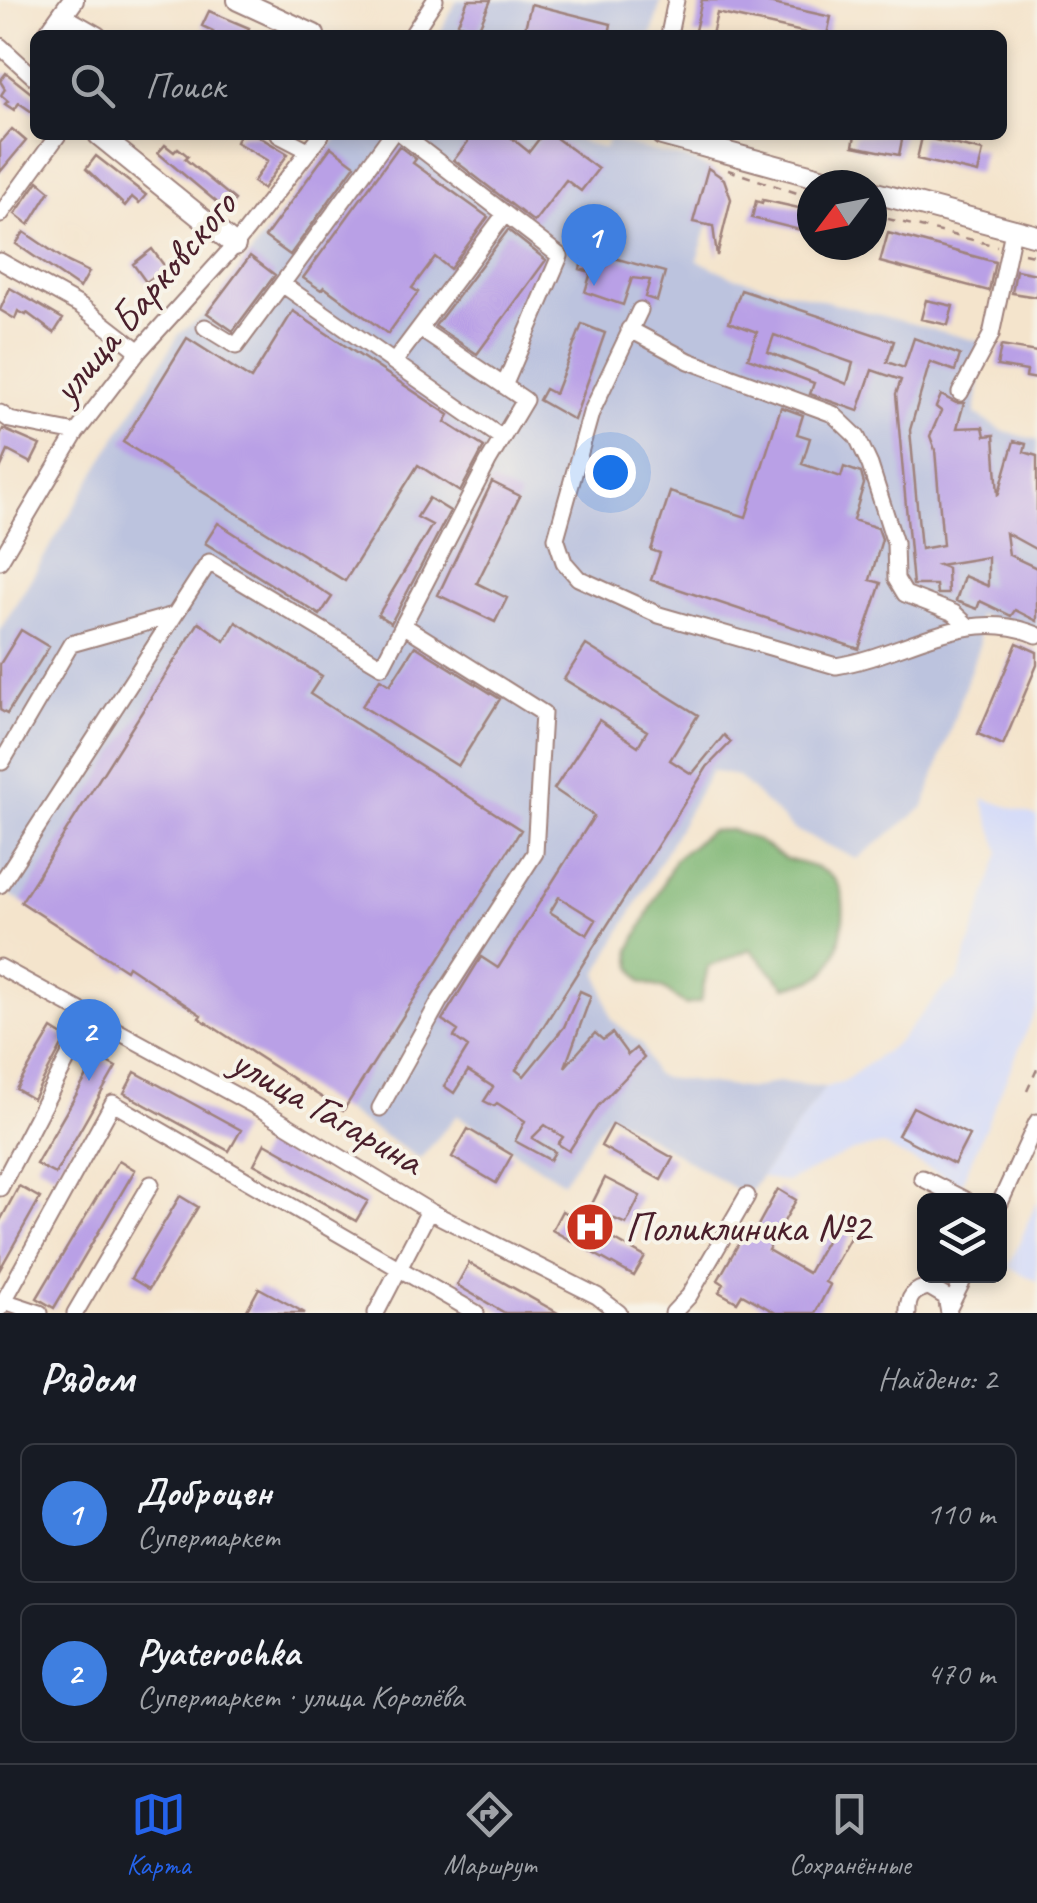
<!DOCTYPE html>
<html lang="ru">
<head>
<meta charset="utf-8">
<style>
  :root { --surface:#171b24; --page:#242831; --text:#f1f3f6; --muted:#9ea1a6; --line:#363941; --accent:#2563eb }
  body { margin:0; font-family:Caveat,sans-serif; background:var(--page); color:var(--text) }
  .controls { position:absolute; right:30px; bottom:30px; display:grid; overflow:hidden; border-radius:15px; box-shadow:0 5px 15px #0003 }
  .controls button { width:90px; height:90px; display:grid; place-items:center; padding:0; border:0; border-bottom:2px solid var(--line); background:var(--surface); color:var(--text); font:50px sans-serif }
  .compass { position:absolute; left:797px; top:170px; width:90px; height:90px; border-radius:50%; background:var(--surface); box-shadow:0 5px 15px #0003; rotate:238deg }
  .you { position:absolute; left:610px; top:472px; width:35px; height:35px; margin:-25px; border:8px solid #fff; border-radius:50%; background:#1a73e8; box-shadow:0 0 0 15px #1a73e833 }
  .badge { display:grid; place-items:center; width:65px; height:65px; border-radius:50%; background:var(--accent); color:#fff; font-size:32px; font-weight:700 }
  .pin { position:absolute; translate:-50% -82px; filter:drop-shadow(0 2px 5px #0008) }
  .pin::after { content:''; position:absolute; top:52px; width:35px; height:30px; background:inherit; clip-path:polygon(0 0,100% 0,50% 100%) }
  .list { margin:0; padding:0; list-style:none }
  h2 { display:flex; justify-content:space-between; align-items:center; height:130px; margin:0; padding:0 40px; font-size:42px }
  h2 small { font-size:32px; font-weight:400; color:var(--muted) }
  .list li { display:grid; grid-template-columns:65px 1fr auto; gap:30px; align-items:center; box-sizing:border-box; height:140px; margin:0 20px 20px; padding:0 20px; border:2px solid var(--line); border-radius:15px }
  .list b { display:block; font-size:38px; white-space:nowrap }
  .list p { margin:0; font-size:32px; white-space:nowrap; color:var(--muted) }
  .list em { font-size:32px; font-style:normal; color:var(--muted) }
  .icon { flex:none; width:55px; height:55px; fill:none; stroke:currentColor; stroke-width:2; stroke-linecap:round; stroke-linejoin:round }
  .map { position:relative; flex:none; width:1037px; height:1313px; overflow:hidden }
  .search { position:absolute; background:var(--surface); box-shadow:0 5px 15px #0003; left:30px; right:30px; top:30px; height:110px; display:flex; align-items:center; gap:25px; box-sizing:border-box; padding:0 35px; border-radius:15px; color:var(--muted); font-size:38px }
  .sheet { height:450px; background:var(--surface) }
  nav { display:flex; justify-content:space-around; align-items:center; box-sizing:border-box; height:140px; border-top:2px solid var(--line); background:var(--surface); font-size:28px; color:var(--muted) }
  nav a { display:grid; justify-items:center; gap:5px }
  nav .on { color:var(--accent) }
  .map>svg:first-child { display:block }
  .built { fill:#d2d9f9 }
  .industrial { fill:#bcc3de }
  .forest { fill:#7eb673; stroke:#646a4f; stroke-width:2.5 }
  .building { fill:#b9a0e6; fill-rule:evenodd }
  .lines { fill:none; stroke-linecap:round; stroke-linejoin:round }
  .minor-casing { stroke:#9f827c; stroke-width:19 }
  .major-casing { stroke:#9f827c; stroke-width:24 }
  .path { stroke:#9f827c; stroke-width:2.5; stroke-dasharray:8 8; stroke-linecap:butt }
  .minor { stroke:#fff; stroke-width:15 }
  .major { stroke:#fff; stroke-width:20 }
  .labels { text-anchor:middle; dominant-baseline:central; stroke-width:8; stroke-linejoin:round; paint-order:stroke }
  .street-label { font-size:42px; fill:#4a1f2b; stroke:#f7f3e8 }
  .poi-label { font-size:42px; fill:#4a1f2b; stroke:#f7f3e8; text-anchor:start }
</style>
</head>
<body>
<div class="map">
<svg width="1037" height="1313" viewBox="0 0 1037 1313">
  <rect width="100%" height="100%" fill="#f7f3e8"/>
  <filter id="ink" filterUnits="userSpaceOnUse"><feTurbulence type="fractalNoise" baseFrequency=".01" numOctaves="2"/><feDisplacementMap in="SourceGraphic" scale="20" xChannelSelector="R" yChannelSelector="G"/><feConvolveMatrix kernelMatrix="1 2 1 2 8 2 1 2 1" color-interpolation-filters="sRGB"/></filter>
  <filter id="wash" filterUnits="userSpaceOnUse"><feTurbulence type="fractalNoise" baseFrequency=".0048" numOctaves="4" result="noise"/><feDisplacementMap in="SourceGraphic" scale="40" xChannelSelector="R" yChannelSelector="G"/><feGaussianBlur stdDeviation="2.25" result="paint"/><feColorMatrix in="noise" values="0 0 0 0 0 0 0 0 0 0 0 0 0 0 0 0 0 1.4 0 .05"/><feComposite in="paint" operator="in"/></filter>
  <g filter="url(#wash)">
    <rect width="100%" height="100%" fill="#f4e4cc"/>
    <path class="built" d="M 982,798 L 1037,816 L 1037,1007 L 961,1184 L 882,1145 L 853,1151 L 786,1182 L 761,1177 L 825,1087 L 843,1082 L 898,1042 L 945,987 L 958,980 L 1000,852 Z
      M 1037,1201 L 1037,1281 L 1009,1267 Z"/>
    <path class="industrial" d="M 457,0 L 661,0 L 652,35 L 439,35 Z
      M 339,135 L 562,135 L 605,149 L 608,140 L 690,160 L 708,168 L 693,221 L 708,225 L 697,260 L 731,276 L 985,343 L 975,414 L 1003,431 L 1037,440 L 1037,635 L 977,614 L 980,642 L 924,807 L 857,859 L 793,829 L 737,776 L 711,771 L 598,972 L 612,1020 L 642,1044 L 654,1074 L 663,1078 L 751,1089 L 777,1082 L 825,1087 L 747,1196 L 609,1113 L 563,1182 L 457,1115 L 420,1159 L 199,1018 L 200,1015 L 129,967 L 126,970 L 0,888 L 0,630 L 179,334 L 207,313 Z"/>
    <path class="forest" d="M 731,830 C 741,834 751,837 760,842 C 769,847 776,855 786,859 C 802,864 822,866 835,880 C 852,899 841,957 823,974 C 814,982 797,984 786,987 L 750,949 L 708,967 L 700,1002 L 686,1005 L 664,989 L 642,982 L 632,967 L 630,950 L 675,859 L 710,831 Z"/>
    <g id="blocks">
      <path class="building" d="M 468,0 L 491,0 L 477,32 L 458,23 Z
        M 702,0 L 755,0 L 831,17 L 827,35 L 816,35 L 717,13 L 712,35 L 694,35 Z
        M 531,4 L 611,24 L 609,35 L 572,35 L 552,31 L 550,35 L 525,28 Z
        M 209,11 L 249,28 L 246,35 L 210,35 L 213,31 L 202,26 Z
        M 6,73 L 35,96 L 35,114 L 19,103 L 14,110 L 5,104 L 8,101 L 1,95 L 5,89 L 0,81 Z
        M 12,129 L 26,141 L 0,172 L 0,143 Z
        M 239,135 L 256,135 L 288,154 L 263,189 L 253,182 L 268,161 L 236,142 Z
        M 473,135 L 508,135 L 529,152 L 542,135 L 552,135 L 598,169 L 581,191 L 566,180 L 534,222 L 454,160 Z
        M 855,135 L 903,135 L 899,155 L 853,146 Z
        M 922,137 L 983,151 L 978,173 L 917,159 Z
        M 165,145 L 174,152 L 178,148 L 188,156 L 185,159 L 235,200 L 226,210 L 158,153 Z
        M 399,146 L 416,159 L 413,163 L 488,217 L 450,269 L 435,257 L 412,288 L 418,292 L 388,334 L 324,287 L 321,290 L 303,278 Z
        M 331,147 L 355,165 L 290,255 L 265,237 Z
        M 96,156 L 146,195 L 139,203 L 132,197 L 125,206 L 86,169 Z
        M 708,168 L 724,179 L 731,199 L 717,256 L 713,226 L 693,222 Z
        M 38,181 L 50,191 L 29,225 L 15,214 Z
        M 763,200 L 812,211 L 812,233 L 752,218 L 756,201 L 762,203 Z
        M 508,230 L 546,260 L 477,354 L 435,326 Z
        M 24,232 L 68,262 L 89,272 L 80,288 L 16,244 Z
        M 888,233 L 995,262 L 989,291 L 880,262 Z
        M 152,249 L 166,268 L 146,282 L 133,264 Z
        M 585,250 L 665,272 L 657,301 L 645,297 L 650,280 L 632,278 L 623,305 L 585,292 L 591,272 L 580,269 Z
        M 250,256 L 275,275 L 233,331 L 207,313 Z
        M 1016,270 L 1037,274 L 1037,297 L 1012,293 Z
        M 10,288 L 63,319 L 54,333 L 27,313 L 26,315 L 18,311 L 15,319 L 0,310 Z
        M 741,290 L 894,341 L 887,362 L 904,368 L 914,338 L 960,355 L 955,371 L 930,362 L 910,430 L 921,549 L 943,545 L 935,450 L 930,436 L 941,411 L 936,407 L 941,395 L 956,403 L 964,403 L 957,428 L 983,427 L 985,436 L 994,435 L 998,496 L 1014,441 L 1026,444 L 1024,452 L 1037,456 L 1037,550 L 1006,533 L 1009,555 L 1037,568 L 1037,621 L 1015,610 L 1011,616 L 980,601 L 977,609 L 956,601 L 964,576 L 988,586 L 988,557 L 939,565 L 947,568 L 948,594 L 937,594 L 936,585 L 913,585 L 896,394 L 901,380 L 872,370 L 858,411 L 810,394 L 814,383 L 748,358 L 757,332 L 729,322 ZM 774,335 L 853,363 L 847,384 L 768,352 Z
        M 926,300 L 953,306 L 948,325 L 921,319 Z
        M 293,311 L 449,415 L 445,422 L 484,447 L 460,492 L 418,465 L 345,581 L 123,442 L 187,338 L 251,379 Z
        M 582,324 L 605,333 L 574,420 L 539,400 L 545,389 L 555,394 Z
        M 1001,346 L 1037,352 L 1037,379 L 1026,377 L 1027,371 L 997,366 Z
        M 781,407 L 803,415 L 797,434 L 810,438 L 802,464 L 841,477 L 844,467 L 861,473 L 864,484 L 853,520 L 878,528 L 882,539 L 870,580 L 881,583 L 859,649 L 651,580 L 660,553 L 651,550 L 670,492 L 746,517 Z
        M 3,429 L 40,445 L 31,463 L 8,451 L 0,469 L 0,435 Z
        M 492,482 L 520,496 L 477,583 L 507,598 L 495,622 L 438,595 Z
        M 429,498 L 450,511 L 391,623 L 378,615 L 432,525 L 417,517 Z
        M 218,523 L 332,597 L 320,615 L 205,543 Z
        M 199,622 L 225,641 L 236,622 L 322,676 L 310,694 L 521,830 L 343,1111 L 199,1018 L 201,1015 L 128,966 L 126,970 L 21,902 Z
        M 21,630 L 49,647 L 7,714 L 0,710 L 0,664 Z
        M 1017,643 L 1037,652 L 1037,665 L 1003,745 L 978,734 Z
        M 586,645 L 698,715 L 670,760 L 692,774 L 724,735 L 731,742 L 707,767 L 516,1070 L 524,1076 L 564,1027 L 580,991 L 591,996 L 565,1067 L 595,1033 L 603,1040 L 612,1033 L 628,1055 L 636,1048 L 644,1058 L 598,1106 L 569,1151 L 558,1144 L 563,1137 L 545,1125 L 532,1138 L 555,1152 L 550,1160 L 515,1141 L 525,1121 L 497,1103 L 494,1106 L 484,1101 L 493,1087 L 468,1071 L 454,1093 L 444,1086 L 468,1047 L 454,1037 L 458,1031 L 442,1020 L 481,957 L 498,968 L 594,816 L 554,789 L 599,720 L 638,746 L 647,731 L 564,679 ZM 559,897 L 596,920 L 587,935 L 550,912 Z
        M 415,646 L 500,699 L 458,766 L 362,706 L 380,679 L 390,685 Z
        M 52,1029 L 66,1038 L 33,1099 L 16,1089 Z
        M 98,1057 L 116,1067 L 55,1174 L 36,1164 Z
        M 135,1072 L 241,1130 L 229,1151 L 124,1093 Z
        M 913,1107 L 969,1135 L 954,1164 L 898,1135 Z
        M 613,1124 L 673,1158 L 661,1180 L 601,1146 Z
        M 468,1129 L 512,1155 L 496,1183 L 452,1157 Z
        M 265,1143 L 368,1201 L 356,1221 L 254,1164 Z
        M 119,1160 L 135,1170 L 54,1308 L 37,1298 Z
        M 605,1178 L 640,1196 L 626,1224 L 610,1217 L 603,1233 L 645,1257 L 634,1276 L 552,1230 L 562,1211 L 583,1222 Z
        M 19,1186 L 40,1198 L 0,1269 L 0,1221 Z
        M 778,1189 L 796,1200 L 768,1250 L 808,1273 L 835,1225 L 852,1234 L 825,1282 L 830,1285 L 815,1313 L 776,1313 L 742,1294 L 737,1302 L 719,1292 L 724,1284 L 718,1280 L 743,1236 L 750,1240 Z
        M 180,1196 L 198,1207 L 149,1289 L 131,1278 Z
        M 469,1263 L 558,1313 L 505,1313 L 457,1285 Z
        M 259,1288 L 305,1313 L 253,1313 L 247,1310 Z"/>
    </g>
  </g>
  <g filter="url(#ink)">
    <use href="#blocks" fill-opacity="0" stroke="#9f827c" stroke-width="2.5"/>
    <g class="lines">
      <g class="minor-casing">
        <path id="minor" d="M 63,15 L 98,35
          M 412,35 L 435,0
          M 669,35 L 676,0
          M 0,46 L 35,78
          M 279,135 L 308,150
          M 403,135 L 560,256 L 504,386
          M 0,215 L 58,135
          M 0,261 L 81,306 L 139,351
          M 282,284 L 391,135
          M 640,310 L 591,413 L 556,538 L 564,562 L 578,578 L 659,615 L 836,666 C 905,655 966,605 1037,635
          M 205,327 L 236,346 L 282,284 L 502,438
          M 629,329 L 689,361 L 833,414 L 857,437 L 870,465 L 895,543 L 896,579 L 905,594 L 954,613 L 968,626
          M 394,362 L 505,214
          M 960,393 L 991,335 L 1013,231
          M 0,413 L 10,420 L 76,433
          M 0,561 L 76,433 L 139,351 L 235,245 L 321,135
          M 2,762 L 71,644 L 174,615
          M 0,885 L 209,562 L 382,666 L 488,462 L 525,400 L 420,329
          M 0,967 L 264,1111 L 429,1211 L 597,1296 L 619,1313
          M 380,1108 L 439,1002 L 535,853 L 543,713 L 403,625
          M 922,1178 L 965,1200
          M 0,1188 L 89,1018
          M 1000,1203 L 1037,1122
          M 4,1301 L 40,1313
          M 950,1306 L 965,1276
          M 0,1308 L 113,1103 L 476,1313
          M 75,1313 L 151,1184
          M 376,1313 L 429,1211
          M 673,1313 L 689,1296 L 747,1196
          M 908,1313 C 907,1298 914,1289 929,1287 L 946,1297 L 949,1313"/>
      </g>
      <g class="major-casing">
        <path id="major" d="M 238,0 L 314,35
          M 48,35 L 73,0
          M 99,135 L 235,245
          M 662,135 L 846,185
          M 872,192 L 1037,236"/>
      </g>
      <path class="path" d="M 728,170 L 812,198
        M 872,215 L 997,246
        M 1024,253 L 1037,256
        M 1027,1091 L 1037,1069"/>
      <use href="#minor" class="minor"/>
      <use href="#major" class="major"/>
    </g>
  </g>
  <defs>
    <g id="hospital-disc" transform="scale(2.5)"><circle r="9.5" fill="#c8321e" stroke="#f7f3e8"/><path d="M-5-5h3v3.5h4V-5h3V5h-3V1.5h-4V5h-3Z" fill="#fff"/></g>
  </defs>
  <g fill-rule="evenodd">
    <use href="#hospital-disc" x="590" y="1227"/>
  </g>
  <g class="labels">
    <g class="street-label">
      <text transform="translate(144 297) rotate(-50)">улица Барковского</text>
      <text transform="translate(327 1111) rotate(30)">улица Гагарина</text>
    </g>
    <g class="poi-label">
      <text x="625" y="1227">Поликлиника №2</text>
    </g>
  </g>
</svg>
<div class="controls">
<button><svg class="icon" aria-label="layers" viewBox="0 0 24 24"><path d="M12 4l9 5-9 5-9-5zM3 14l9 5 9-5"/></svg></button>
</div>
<svg class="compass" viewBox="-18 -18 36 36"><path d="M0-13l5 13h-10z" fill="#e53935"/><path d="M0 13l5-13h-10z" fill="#9ea1a6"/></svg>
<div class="you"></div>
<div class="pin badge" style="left:594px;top:286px;background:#3f7fe0">1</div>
<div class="pin badge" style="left:89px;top:1081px;background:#3f7fe0">2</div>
<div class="search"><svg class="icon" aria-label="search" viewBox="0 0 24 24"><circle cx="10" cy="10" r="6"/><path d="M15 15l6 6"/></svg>Поиск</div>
</div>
<section class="sheet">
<h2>Рядом<small>Найдено: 2</small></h2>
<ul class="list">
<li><span class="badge" style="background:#3f7fe0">1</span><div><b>Доброцен</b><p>Супермаркет</p></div><em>110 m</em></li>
<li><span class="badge" style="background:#3f7fe0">2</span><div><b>Pyaterochka</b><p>Супермаркет · улица Королёва</p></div><em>470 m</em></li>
</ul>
</section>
<nav>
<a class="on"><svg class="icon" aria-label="map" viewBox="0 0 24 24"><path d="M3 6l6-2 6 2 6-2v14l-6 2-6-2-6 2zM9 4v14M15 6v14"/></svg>Карта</a>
<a><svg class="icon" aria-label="directions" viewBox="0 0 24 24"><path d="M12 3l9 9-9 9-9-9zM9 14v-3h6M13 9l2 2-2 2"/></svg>Маршрут</a>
<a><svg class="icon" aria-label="saved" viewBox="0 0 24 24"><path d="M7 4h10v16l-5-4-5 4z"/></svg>Сохранённые</a>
</nav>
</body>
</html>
